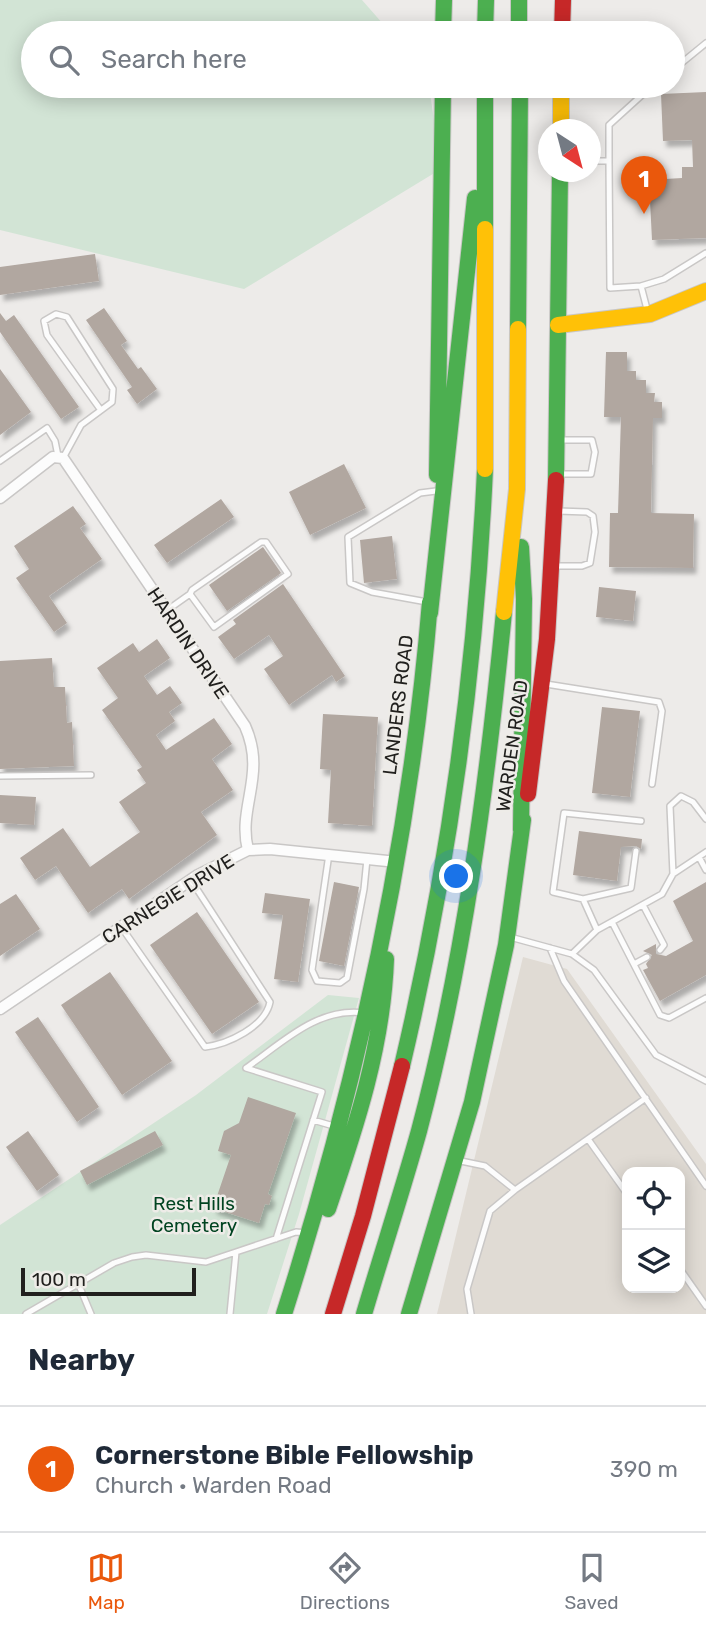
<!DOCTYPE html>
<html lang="en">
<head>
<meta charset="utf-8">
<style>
  :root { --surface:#fff; --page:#f6f6f7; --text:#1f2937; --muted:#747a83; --line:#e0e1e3; --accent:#ea580c }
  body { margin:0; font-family:Rubik,sans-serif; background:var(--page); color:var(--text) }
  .controls { position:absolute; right:21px; bottom:21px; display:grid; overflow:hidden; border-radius:14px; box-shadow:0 4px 18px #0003 }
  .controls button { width:63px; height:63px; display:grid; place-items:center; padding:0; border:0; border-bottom:2px solid var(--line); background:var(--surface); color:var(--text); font:35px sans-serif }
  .compass { position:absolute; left:538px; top:119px; width:63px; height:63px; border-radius:50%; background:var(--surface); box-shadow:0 4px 18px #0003; rotate:144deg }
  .scale { position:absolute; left:21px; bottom:18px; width:175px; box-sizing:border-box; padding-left:7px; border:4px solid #21201e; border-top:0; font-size:19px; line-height:24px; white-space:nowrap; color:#21201e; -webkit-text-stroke:5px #eeece8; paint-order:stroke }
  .you { position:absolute; left:457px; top:877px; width:24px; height:24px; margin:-18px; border:5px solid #fff; border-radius:50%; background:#1a73e8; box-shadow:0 0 0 10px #1a73e833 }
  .badge { display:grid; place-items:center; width:46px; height:46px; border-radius:50%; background:var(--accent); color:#fff; font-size:23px; font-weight:700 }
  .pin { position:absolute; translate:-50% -58px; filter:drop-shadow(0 2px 4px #0008) }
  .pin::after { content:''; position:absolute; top:37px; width:24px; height:21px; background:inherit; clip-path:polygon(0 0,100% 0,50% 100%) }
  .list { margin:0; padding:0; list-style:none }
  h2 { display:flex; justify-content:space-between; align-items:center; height:91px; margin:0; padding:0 28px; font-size:30px }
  h2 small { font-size:23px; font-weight:400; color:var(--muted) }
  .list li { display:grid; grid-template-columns:46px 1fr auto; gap:21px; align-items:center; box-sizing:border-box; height:126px; padding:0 28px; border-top:2px solid var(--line) }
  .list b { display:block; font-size:26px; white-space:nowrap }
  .list p { margin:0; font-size:23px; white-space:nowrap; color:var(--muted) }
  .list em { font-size:23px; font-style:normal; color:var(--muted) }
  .icon { flex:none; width:38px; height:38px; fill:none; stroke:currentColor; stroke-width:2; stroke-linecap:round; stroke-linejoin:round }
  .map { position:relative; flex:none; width:706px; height:1314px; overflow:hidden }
  .search { position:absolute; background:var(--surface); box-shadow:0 4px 18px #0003; left:21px; right:21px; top:21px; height:77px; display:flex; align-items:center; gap:18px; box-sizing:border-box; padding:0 24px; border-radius:38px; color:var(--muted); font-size:26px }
  .sheet { height:217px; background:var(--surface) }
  nav { display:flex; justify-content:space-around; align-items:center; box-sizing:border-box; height:98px; border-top:2px solid var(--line); background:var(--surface); font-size:19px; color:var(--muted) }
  nav a { display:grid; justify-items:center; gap:4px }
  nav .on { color:var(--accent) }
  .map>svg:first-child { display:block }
  .built { fill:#e0dbd4; fill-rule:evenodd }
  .green { fill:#d2e4d5 }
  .building { fill:#b1a7a0; filter:url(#shadow) }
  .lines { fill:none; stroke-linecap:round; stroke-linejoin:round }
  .lane-casing { stroke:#c9c7c6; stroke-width:8 }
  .street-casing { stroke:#c9c7c6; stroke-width:13 }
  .fast-casing { stroke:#c9c7c6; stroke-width:18 }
  .slow-casing { stroke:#c9c7c6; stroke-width:18 }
  .jam-casing { stroke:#c9c7c6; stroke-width:18 }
  .lane { stroke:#fcfcfc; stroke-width:5 }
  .street { stroke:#fcfcfc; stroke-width:10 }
  .fast { stroke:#4caf50; stroke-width:16 }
  .slow { stroke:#ffc107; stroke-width:16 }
  .jam { stroke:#c62828; stroke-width:16 }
  .labels { text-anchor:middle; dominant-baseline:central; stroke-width:5; stroke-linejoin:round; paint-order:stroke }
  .street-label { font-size:19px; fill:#21201e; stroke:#eeece8 }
  .park-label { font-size:19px; fill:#014421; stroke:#eeece8 }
</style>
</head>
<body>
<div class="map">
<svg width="706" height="1314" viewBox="0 0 706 1314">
  <defs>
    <filter id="shadow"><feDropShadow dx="3.5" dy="6" stdDeviation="2" flood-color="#0004"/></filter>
  </defs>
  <rect width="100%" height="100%" fill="#edebe9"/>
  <path class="built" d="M 523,957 L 567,969 L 706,1164 L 706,1314 L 437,1314 ZM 627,1172 L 680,1172 L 680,1288 L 627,1288 Z"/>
  <path class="green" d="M 0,0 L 362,0 L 391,33 L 33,33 L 33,86 L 429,86 L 441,169 L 244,289 L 0,230 Z
    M 328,995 L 359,998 L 299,1214 L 267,1314 L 0,1314 L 0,1225 L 196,1095 Z"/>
  <path class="building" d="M 706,92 L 706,238 L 652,240 L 649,180 L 682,178 L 682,167 L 693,167 L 692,140 L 663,141 L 661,94 Z
    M 95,254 L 99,281 L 0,295 L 0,267 Z
    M 104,308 L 127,341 L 121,345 L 138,369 L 141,367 L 157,389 L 137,404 L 127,390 L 132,387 L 86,320 Z
    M 0,313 L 6,321 L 14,315 L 79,407 L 61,419 L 0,332 Z
    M 606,352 L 627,352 L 627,371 L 636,371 L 636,380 L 646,380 L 646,393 L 655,393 L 654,402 L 662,402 L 662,418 L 653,418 L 651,513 L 694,514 L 693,568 L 609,567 L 610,513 L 618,513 L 621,417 L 604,417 Z
    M 0,369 L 31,412 L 0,435 Z
    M 344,464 L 366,508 L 310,535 L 289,492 Z
    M 221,499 L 234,517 L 167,563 L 154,545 Z
    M 73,506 L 86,524 L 80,528 L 102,559 L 49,596 L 67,623 L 54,632 L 16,578 L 29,569 L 14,546 Z
    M 392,536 L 397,579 L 364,583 L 360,540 Z
    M 263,547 L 281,573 L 227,611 L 209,585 Z
    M 283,584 L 345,676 L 336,682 L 332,675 L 289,705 L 264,669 L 283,656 L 269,635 L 234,659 L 218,637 L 236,624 L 233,620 Z
    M 599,587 L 636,591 L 633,621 L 596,617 Z
    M 157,639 L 170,658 L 144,676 L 157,695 L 170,686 L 182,703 L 169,712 L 175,721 L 156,735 L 166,750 L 214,718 L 232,744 L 212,759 L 233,790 L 201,812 L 217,835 L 129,899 L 122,889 L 88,913 L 56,866 L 35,880 L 20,858 L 63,828 L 90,867 L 140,832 L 119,802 L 146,783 L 137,770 L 142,767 L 102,710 L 118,698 L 97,668 L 133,643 L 139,652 Z
    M 52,658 L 54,687 L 65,687 L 67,723 L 72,722 L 74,766 L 0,769 L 0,661 Z
    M 602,707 L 640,711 L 630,797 L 592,793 Z
    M 323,714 L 378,717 L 372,826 L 328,823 L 331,770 L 320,769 Z
    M 0,795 L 36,797 L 34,825 L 0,823 Z
    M 579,831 L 642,839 L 641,849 L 636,846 L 621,847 L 617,881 L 573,875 Z
    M 334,882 L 359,887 L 344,966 L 319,961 Z
    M 706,882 L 706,975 L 660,1001 L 643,970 L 648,968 L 646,964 L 652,955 L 643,951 L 656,944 L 656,954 L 666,956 L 693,941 L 673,901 Z
    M 265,893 L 310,899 L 298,982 L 274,979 L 283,915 L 262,913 Z
    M 16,894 L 40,929 L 0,956 L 0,904 Z
    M 197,912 L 259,1002 L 212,1034 L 150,945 Z
    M 110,972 L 172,1061 L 122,1095 L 61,1005 Z
    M 38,1017 L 99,1107 L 77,1122 L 15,1032 Z
    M 248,1097 L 296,1113 L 268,1194 L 272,1196 L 269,1205 L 265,1204 L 259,1223 L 213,1208 L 231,1155 L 218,1151 L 224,1131 L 239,1123 Z
    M 28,1131 L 59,1175 L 37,1191 L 6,1147 Z
    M 155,1131 L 163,1145 L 87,1185 L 80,1171 Z"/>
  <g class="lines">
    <g class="lane-casing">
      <path id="lane" d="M 673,70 L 706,43
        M 590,161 L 609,161 L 609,125 L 652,86
        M 609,161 L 610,288 L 641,286
        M 648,313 L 641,286 L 664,279 L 706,253
        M 558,440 L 592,440 L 595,452 L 591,474 L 559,474
        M 63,458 L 81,425 L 112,402 L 113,389 L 67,317 L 56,314 L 44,321 L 47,335 L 100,409
        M 0,461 L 47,428 L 55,441 L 58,456
        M 555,566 L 582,566 L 590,563 L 595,532 L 593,516 L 587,512 L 558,511
        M 427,602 L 372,592 L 350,583 L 348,537 L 420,493 L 436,491
        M 166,611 L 190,594 L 214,627 L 288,574 L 266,542 L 261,542 L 192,590 L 190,594
        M 546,684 L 659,702 L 662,711 L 652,784
        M 0,776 L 91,775
        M 329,854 L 312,970 L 317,981 L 340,983 L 347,978 L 364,889 L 367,859
        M 699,857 L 706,870
        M 673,874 L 706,852
        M 583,899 L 631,888 L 636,851
        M 643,905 L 664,945 L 660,950
        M 612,922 L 660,1015 L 669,1018 L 706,998
        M 122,928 L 205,1047 C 228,1044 265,1027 270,1002 L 191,880
        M 597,930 L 583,899 L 553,892 L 564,813 L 641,821
        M 510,937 L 572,954 L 594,970 L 656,1055 L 706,1081
        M 550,948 L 564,981 L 706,1186
        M 572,954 L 597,930 L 662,894 L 673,874 L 670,806 L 681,796 L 693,802 L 706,819
        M 634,964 L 647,957
        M 313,1120 L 337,1127
        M 588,1139 L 627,1194
        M 456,1160 L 485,1166 L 515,1190 L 646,1098
        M 276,1239 L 322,1092 L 246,1068 C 282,1043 317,1007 364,1013
        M 680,1269 L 706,1306
        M 78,1283 L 91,1314
        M 26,1314 L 114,1263 L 132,1257 L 146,1255 L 206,1262 L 236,1252
        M 230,1314 L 236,1252 L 296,1232 L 307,1233
        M 471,1314 L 467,1289 L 490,1211 L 515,1190"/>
    </g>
    <g class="street-casing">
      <path id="street" d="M 0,498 L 53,457 L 63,458 L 245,726 C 267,775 237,807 248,850
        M 0,1009 L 198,875 L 248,850 L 270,849 L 397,862"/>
    </g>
    <g class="fast-casing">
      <path id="fast" d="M 519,0 L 519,33
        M 443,33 L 444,0
        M 485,33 L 486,0
        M 485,229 L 485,86
        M 518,329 L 520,86
        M 437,475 L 443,86
        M 556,480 L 560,172
        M 521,547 L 524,599 L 521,830
        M 430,613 L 475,198
        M 402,1066 C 448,871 476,670 485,469
        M 328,1209 C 356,1127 383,1046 386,959
        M 284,1314 C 358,1081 410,846 430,602
        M 364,1314 C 382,1253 402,1192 419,1131 C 464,961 487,786 504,612
        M 409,1314 L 472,1102 L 506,945 L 523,820"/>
    </g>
    <g class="slow-casing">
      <path id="slow" d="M 561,86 L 561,130
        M 558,325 L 650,314 L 706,291
        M 485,469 L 485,229
        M 504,612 L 517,489 L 518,329"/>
    </g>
    <g class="jam-casing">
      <path id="jam" d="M 562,33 L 563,0
        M 528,794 L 547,639 L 556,480
        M 333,1314 L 363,1216 L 402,1066"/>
    </g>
    <use href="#lane" class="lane"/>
    <use href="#street" class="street"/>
    <use href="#fast" class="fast"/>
    <use href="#slow" class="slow"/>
    <use href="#jam" class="jam"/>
  </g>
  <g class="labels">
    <g class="street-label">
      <text transform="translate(188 643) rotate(56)">HARDIN DRIVE</text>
      <text transform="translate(398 705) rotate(-83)">LANDERS ROAD</text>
      <text transform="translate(512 746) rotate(-82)">WARDEN ROAD</text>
      <text transform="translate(168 899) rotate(-32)">CARNEGIE DRIVE</text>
    </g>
    <g class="park-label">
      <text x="194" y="1203">Rest Hills<tspan x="194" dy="22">Cemetery</tspan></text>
    </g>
  </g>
</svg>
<div class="controls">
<button><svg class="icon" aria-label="locate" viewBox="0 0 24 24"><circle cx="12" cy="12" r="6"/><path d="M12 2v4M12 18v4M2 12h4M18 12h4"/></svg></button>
<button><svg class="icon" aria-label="layers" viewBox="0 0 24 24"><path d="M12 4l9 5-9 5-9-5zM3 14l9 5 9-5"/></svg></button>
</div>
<svg class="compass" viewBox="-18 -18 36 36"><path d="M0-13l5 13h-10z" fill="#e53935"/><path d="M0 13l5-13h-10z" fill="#747a83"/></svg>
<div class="scale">100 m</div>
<div class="you"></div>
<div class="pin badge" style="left:644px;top:214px">1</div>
<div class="search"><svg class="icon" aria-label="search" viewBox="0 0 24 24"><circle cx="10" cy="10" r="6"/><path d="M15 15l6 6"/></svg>Search here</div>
</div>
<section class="sheet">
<h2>Nearby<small></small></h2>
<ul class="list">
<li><span class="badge">1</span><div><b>Cornerstone Bible Fellowship</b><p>Church · Warden Road</p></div><em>390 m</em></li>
</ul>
</section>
<nav>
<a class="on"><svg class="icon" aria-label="map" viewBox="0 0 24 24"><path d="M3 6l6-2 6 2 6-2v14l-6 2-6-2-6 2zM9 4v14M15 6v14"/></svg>Map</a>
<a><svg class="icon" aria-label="directions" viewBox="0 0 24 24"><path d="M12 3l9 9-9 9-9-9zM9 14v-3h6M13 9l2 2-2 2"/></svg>Directions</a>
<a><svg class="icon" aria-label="saved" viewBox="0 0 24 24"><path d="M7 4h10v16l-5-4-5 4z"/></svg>Saved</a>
</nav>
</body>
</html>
